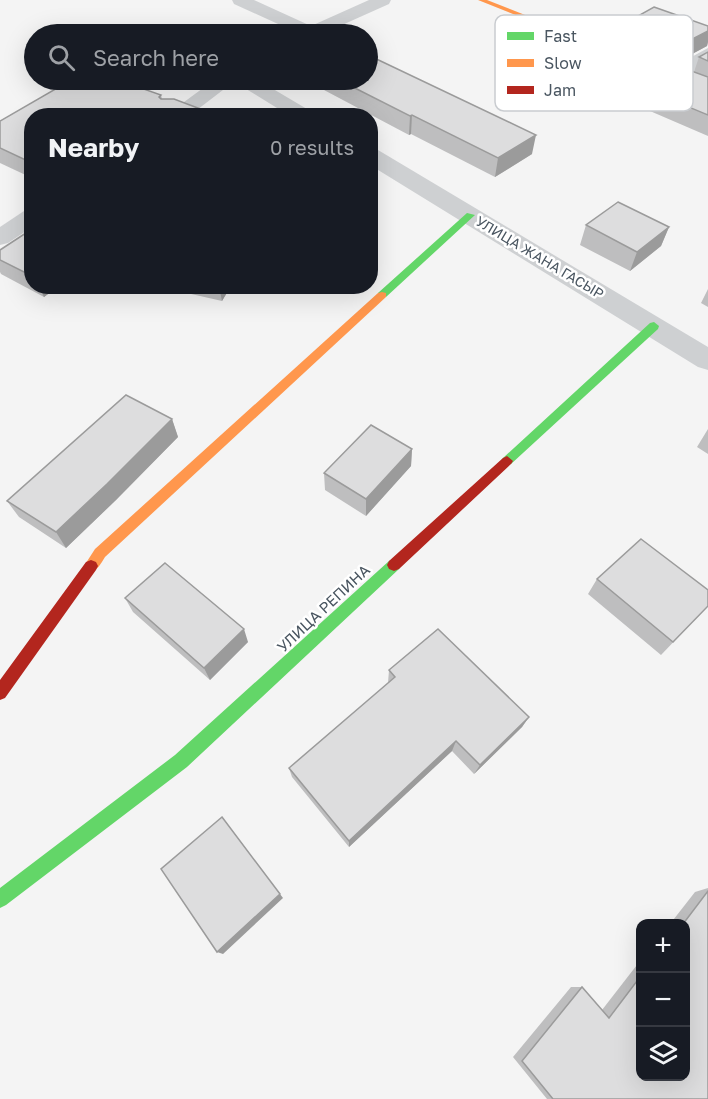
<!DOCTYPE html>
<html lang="en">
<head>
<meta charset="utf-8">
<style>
  :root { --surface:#171b24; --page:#20242c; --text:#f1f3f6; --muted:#9ea1a6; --line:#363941 }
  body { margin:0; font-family:"Golos Text",sans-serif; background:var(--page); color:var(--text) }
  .controls { position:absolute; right:18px; bottom:18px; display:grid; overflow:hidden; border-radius:12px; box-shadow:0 6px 24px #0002 }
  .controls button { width:54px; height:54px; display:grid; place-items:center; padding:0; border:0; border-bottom:2px solid var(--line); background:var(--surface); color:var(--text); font:30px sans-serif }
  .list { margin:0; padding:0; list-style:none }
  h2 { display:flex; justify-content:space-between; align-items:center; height:78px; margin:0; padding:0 24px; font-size:26px }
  h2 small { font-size:20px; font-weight:400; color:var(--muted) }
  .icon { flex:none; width:33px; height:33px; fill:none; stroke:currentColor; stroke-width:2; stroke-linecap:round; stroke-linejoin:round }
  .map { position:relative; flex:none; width:708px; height:1099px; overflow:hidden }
  .search { position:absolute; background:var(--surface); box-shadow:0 6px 24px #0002; left:24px; top:24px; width:354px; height:66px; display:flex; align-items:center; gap:15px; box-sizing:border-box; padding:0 21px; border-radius:33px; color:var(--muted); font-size:22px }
  .panel { position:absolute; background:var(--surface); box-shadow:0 6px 24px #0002; left:24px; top:108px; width:354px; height:186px; border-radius:24px }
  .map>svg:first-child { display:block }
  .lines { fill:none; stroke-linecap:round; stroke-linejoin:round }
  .street { fill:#ced0d2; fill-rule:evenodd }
  .fast { fill:#63d668; fill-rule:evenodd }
  .slow { fill:#ff974d; fill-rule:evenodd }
  .jam { fill:#b3261e; fill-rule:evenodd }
  .wall { fill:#bebebf }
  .shaded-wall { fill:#9b9b9b }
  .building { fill:#ddddde; stroke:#9b9b9b; stroke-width:1.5 }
  .labels { text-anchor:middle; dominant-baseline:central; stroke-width:5; stroke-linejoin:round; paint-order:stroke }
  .far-street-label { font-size:14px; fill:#4a5661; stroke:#fff }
  .street-label { font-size:15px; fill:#4a5661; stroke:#fff }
  .key { fill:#fff; stroke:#c9ccd0; stroke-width:1.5 }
  .key-label { font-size:16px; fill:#4a5661 }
</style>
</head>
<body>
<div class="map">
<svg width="708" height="1099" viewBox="0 0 708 1099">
  <rect width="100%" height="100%" fill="#f4f4f4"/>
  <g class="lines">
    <path class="street" d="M 232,0 L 254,0 L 311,26 L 369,0 L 391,0 L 389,4 L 322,34 L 300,34 L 234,4 Z
      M 708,48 L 708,62 C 695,70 680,84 664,80 L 661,76 L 664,72 Z
      M 214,80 L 258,80 L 312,112 L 315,116 L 290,116 L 238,84 L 236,80 L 189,116 L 165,116 Z
      M 370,149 L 378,150 L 708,347 L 708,370 L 698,367 L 370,165 Z
      M 32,209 L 32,227 L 8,243 L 0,245 L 0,227 L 24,211 Z"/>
    <path class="fast" d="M 467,213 L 475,215 L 386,297 L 378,297 L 378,293 Z
      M 654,322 L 659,326 L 658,329 L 511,464 L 503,464 L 501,461 L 503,458 L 650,323 Z
      M 394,559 L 399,561 L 401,565 L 399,569 L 187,767 L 6,905 L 0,908 L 0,888 L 175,755 L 389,561 Z"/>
    <path class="slow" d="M 478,0 L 487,0 L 708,87 L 708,92 Z
      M 382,292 L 386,293 L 386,297 L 105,557 C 100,565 96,574 86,570 L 84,566 L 95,549 L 378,293 Z"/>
    <path class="jam" d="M 507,456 L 513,461 L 511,464 L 399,569 L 394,571 L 389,569 L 387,565 L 389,561 L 503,458 Z
      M 91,560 L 96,562 L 98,566 L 96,570 L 5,698 L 0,700 L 0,680 L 86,562 Z"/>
  </g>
  <path class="wall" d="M 620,26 L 708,26 L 708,42 L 707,46 L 673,64 L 694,72 L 699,57 L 708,52 L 708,136 L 564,74 L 568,57 L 615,43 Z
    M 71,80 L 118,80 L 161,95 L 162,99 L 174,99 L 219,116 L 32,116 L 32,178 L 0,163 L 0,121 Z
    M 324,80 L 368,80 L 532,154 L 495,177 L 411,134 L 409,135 L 324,90 Z
    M 586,225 L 669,227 L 661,246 L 630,271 L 580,245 Z
    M 32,229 L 32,286 L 59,286 L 44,297 L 1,274 L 0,272 L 0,250 Z
    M 156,286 L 231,286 L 222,301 Z
    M 708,289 L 708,307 L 701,303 Z
    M 172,419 L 178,437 L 116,500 L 66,548 L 19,517 L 7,501 Z
    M 708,429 L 708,454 L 697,447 Z
    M 412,449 L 411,466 L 366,516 L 325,490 L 324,473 Z
    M 597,579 L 708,606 L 661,655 L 588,594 Z
    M 125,598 L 248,642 L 210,680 L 133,612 Z
    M 389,670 L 529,717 L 522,727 L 474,774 L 452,751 L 349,847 L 292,777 L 289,768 L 388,683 Z
    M 708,888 L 708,1099 L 547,1099 L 513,1057 L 571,987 L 582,987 L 602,1010 L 640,961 L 640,1077 L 686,924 L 670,924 L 695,892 Z"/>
  <path class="shaded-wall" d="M 708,31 L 708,42 L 707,46 L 670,66 L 677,47 Z
    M 412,115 L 411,134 L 409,135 L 410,116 Z
    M 536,135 L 532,154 L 495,177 L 498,158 Z
    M 669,227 L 661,246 L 630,271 L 637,252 Z
    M 39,286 L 59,286 L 44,297 Z
    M 219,286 L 231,286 L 222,301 Z
    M 172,419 L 178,437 L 116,500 L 66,548 L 56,532 Z
    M 412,449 L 411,466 L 366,516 L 366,499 Z
    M 244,629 L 248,642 L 210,680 L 204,668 Z
    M 529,717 L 522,727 L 474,774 L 480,765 Z
    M 456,741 L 452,751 L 349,847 L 349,841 Z
    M 222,817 L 283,898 L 223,954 L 217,952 Z"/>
  <path class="building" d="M 654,7 L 708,26 L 708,31 L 677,47 L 620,26 Z
    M 601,38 L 708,77 L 708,115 L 568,57 Z
    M 708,52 L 708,61 L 699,57 Z
    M 368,55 L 536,135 L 498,158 L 412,115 L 410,116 L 339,80 L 368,80 Z
    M 71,80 L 118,80 L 161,95 L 159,97 L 161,99 L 174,99 L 219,116 L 32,116 L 32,163 L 0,148 L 0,121 Z
    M 618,202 L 669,227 L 637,252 L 586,225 Z
    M 32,229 L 32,276 L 0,260 L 0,250 Z
    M 126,395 L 172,419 L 107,484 L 56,532 L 7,501 Z
    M 371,425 L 412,449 L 366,499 L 324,473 Z
    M 641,539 L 708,590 L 708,606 L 673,642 L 597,579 Z
    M 165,563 L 244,629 L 204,668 L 125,598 Z
    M 438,629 L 529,717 L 480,765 L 456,741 L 349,841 L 289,768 L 395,677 L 389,670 Z
    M 222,817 L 280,894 L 217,952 L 161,869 Z
    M 708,891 L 708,1099 L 553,1099 L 522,1061 L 582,987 L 609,1018 L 640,977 L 640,1077 L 686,1077 L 686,924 L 683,924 Z"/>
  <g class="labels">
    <g class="far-street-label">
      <text transform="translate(540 257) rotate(31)">УЛИЦА ЖАНА ГАСЫР</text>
    </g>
    <g class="street-label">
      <text transform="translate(323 608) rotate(-43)">УЛИЦА РЕПИНА</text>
    </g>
  </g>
  <rect x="495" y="15" width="198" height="96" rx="9" class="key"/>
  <rect x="507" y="32" width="27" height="8" fill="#63d668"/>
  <rect x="507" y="59" width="27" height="8" fill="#ff974d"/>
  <rect x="507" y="86" width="27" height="8" fill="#b3261e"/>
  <g class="key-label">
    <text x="544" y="42">Fast</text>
    <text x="544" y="69">Slow</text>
    <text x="544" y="96">Jam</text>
  </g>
</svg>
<div class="controls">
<button>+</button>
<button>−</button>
<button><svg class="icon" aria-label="layers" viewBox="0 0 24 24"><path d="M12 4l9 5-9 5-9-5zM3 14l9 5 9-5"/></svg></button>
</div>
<div class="search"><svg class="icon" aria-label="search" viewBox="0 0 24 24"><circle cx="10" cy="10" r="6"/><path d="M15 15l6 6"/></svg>Search here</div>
<section class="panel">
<h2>Nearby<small>0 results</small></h2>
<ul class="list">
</ul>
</section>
</div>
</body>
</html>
